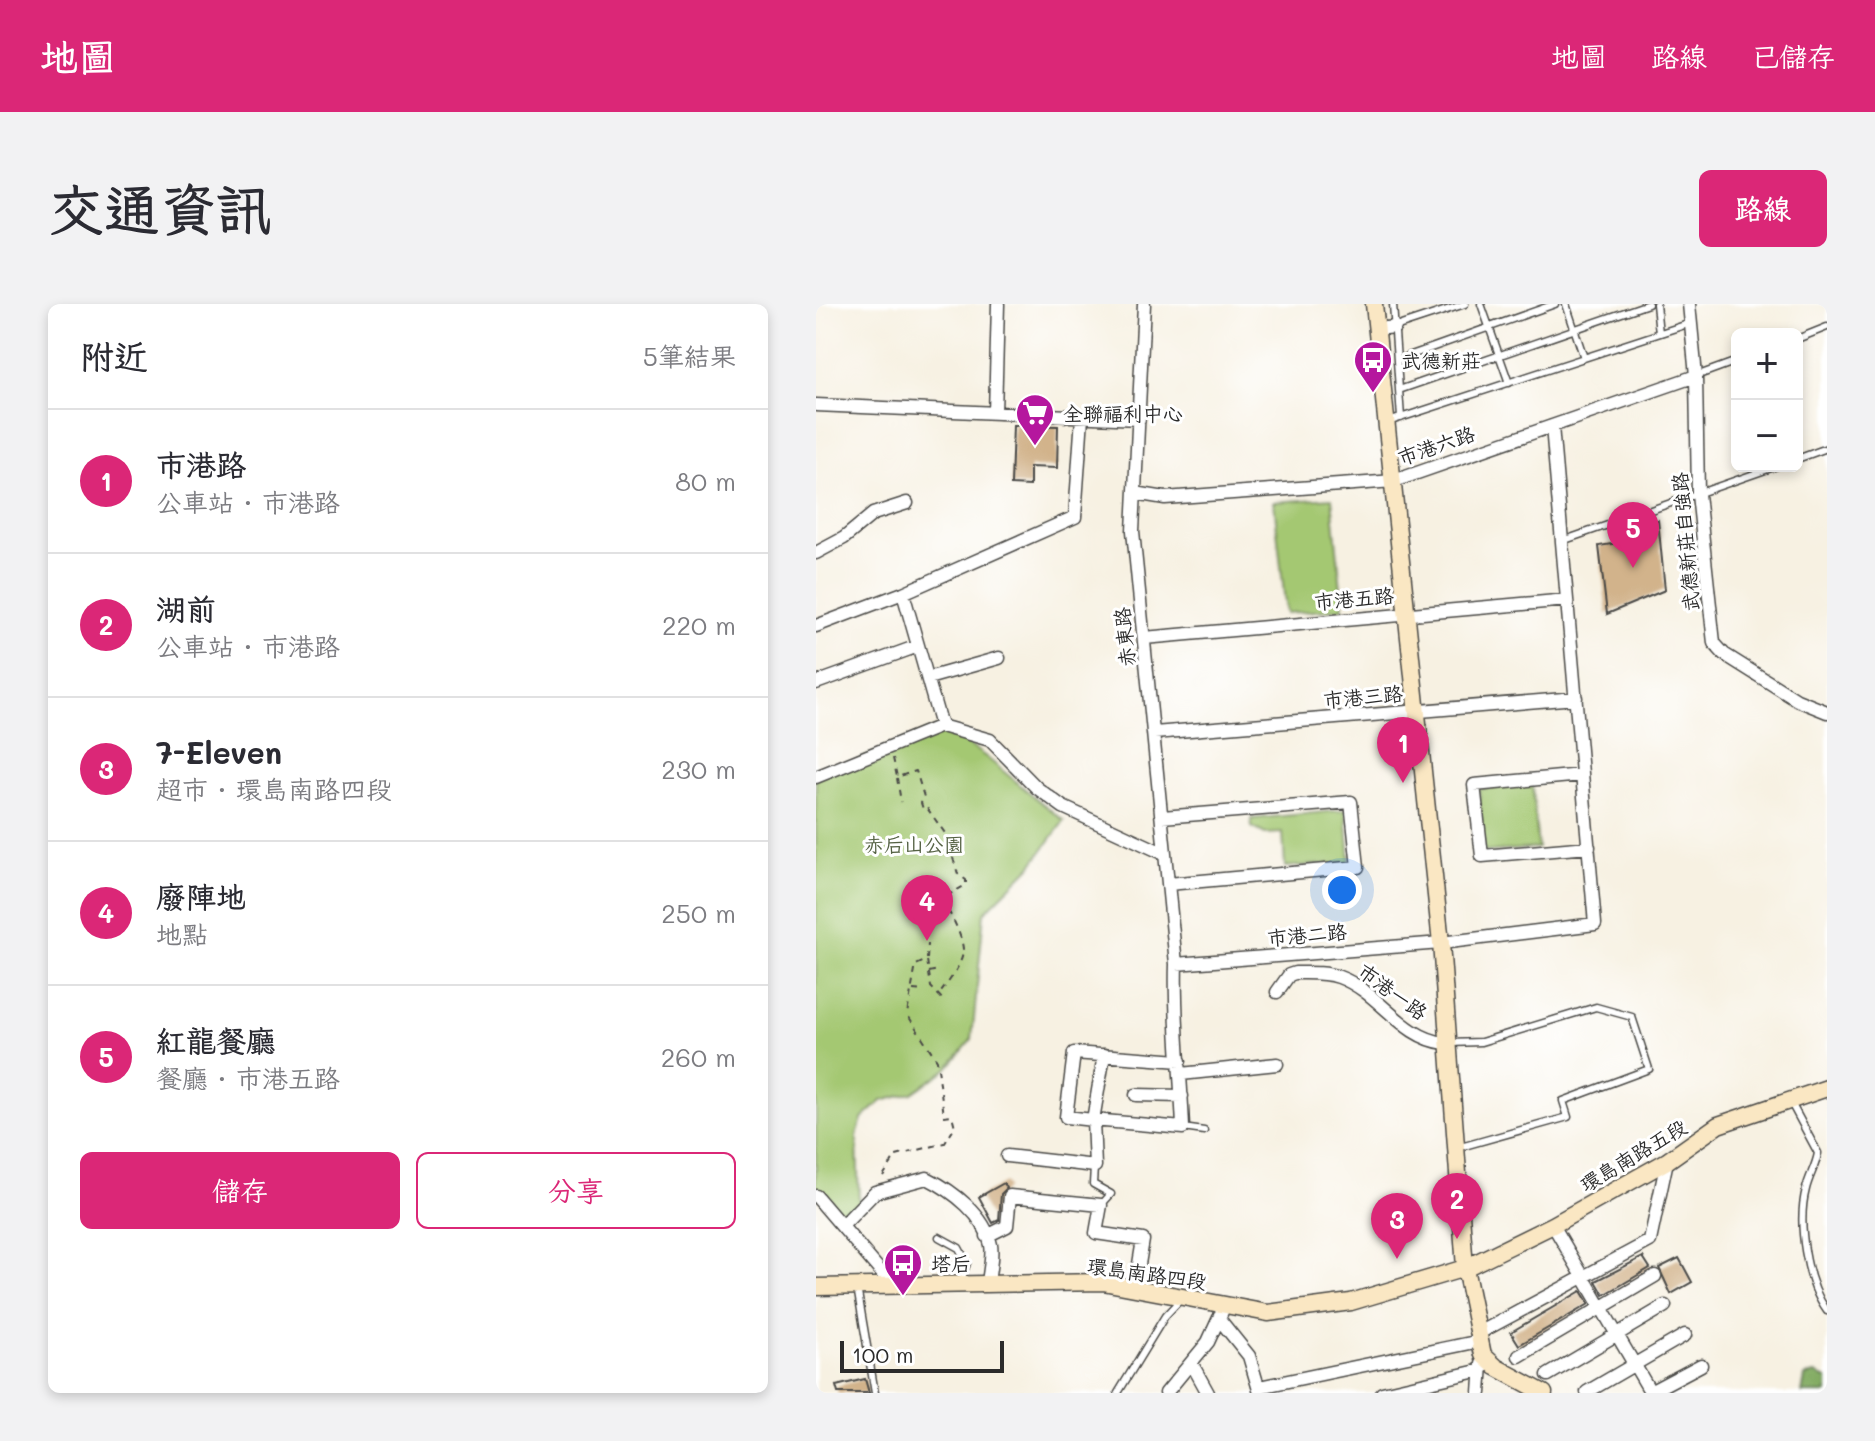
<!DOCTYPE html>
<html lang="zh-TW">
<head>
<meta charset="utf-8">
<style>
  :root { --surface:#fff; --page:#f2f2f3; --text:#2b2b33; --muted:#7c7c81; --line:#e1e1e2; --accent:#db2777 }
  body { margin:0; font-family:Mali,"LXGW WenKai TC",sans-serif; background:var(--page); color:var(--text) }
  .controls { position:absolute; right:24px; top:24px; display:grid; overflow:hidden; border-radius:12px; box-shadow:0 4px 12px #0003 }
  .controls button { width:72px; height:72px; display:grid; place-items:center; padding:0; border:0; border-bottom:2px solid var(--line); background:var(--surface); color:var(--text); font:40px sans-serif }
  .scale { position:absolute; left:24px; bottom:20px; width:164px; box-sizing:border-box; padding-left:8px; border:4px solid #2b2b2b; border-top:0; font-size:22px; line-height:28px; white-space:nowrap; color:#2b2b2b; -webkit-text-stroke:6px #fff; paint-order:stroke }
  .you { position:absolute; left:526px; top:586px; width:28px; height:28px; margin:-20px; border:6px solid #fff; border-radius:50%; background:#1a73e8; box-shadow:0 0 0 12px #1a73e833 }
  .badge { display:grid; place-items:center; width:52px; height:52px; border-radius:50%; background:var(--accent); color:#fff; font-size:26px; font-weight:700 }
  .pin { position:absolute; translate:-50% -66px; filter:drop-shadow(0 2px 4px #0008) }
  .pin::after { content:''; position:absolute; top:42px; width:28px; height:24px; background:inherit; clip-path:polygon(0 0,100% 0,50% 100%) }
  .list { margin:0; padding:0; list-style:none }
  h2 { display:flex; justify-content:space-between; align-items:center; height:104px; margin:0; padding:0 32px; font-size:34px }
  h2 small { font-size:26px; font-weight:400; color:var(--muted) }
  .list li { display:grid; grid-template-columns:52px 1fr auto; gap:24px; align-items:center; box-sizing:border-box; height:144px; padding:0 32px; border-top:2px solid var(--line) }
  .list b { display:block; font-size:30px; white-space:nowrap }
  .list p { margin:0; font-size:26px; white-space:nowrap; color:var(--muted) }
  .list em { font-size:26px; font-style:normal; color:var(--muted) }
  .actions { display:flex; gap:16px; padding:24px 32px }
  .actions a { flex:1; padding:18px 0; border:2px solid var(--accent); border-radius:12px; text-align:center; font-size:28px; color:var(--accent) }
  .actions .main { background:var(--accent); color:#fff }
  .map { position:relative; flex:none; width:1011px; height:1089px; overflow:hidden; border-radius:12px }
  header { display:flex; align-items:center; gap:48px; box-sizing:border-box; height:112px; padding:0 40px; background:var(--accent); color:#fff }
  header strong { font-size:38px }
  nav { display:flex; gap:44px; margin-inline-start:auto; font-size:28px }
  .intro { display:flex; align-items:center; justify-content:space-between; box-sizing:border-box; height:192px; padding:0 48px }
  h1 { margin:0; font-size:56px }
  .button { padding:20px 36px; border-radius:12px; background:var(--accent); color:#fff; font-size:28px; font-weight:700 }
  main { display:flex; gap:48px; padding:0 48px }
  aside { flex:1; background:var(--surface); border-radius:12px; box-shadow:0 4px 12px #0003 }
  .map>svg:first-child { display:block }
  .green { fill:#a4c872; stroke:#687a4e; stroke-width:2 }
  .forest { fill:#83ac64; stroke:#576c48; stroke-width:2 }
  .building { fill:#d2b38b }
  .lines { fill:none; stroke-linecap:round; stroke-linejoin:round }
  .lane-casing { stroke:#4a4946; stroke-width:9 }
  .street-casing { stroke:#4a4946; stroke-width:15 }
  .secondary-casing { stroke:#4a4946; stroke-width:19 }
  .path { stroke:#4a4946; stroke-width:2; stroke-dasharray:6 6; stroke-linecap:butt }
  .lane { stroke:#fff; stroke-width:6 }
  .street { stroke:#fff; stroke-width:12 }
  .secondary { stroke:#fae7c3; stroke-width:16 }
  .labels { text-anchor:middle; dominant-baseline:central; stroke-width:6; stroke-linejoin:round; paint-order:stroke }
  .poi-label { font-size:20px; fill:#2b2b2b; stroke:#fff; text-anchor:start }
  .street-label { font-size:20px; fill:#2b2b2b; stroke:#fff }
  .park-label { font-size:20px; fill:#556244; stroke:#fff }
</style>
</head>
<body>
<header>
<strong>地圖</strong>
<nav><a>地圖</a><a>路線</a><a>已儲存</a></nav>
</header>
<div class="intro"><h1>交通資訊</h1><a class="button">路線</a></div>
<main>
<aside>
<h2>附近<small>5筆結果</small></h2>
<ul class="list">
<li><span class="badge">1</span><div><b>市港路</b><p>公車站 · 市港路</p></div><em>80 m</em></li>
<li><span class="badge">2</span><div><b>湖前</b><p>公車站 · 市港路</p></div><em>220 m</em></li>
<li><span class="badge">3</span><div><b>7-Eleven</b><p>超市 · 環島南路四段</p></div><em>230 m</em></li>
<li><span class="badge">4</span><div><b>廢陣地</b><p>地點</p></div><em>250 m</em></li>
<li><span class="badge">5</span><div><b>紅龍餐廳</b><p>餐廳 · 市港五路</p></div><em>260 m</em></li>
</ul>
<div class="actions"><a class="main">儲存</a><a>分享</a></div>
</aside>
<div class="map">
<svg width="1011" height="1089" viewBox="0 0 1011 1089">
  <rect width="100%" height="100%" fill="#fff"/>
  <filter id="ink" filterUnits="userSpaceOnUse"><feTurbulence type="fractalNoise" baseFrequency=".0125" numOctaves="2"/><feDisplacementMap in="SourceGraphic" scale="16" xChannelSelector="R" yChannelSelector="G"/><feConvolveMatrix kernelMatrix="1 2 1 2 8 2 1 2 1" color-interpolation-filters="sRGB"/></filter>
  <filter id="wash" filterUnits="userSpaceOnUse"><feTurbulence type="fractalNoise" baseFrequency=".006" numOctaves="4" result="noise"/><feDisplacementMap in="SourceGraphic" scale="32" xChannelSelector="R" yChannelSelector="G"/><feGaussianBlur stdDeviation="1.8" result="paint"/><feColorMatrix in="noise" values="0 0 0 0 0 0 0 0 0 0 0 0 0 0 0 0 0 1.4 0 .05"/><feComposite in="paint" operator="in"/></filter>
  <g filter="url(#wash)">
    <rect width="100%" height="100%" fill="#f7f1e2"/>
    <path class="green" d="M 516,194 L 527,305 L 470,309 L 458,198 Z
      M 125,422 L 170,453 L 248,517 L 215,562 L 168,609 L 156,735 L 131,765 L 96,789 L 66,797 L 46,815 L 41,831 L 43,901 L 31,914 L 0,882 L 0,473 Z
      M 716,480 L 722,544 L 668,548 L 663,485 Z
      M 530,506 L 534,558 L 469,563 L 467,529 L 449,530 L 436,523 L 435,515 Z"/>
    <path class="forest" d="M 999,1070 L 1011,1075 L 1011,1089 L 986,1089 L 989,1072 Z"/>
    <g id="blocks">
      <path class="building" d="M 197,121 L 242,122 L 241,164 L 214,163 L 214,182 L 195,181 Z
        M 842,216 L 849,286 L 791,310 L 783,242 L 815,237 L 814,221 Z
        M 188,879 L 191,884 L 185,890 L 183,916 L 177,919 L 163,893 Z
        M 827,953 L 834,964 L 788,991 L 780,977 Z
        M 863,954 L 876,978 L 855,990 L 843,964 Z
        M 765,987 L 773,1000 L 703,1041 L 695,1028 Z
        M 49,1075 L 53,1089 L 22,1089 L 20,1082 Z"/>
    </g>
  </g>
  <g filter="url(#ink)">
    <use href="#blocks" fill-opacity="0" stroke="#4a4946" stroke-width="2"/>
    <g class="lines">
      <g class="lane-casing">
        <path id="lane" d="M 577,0 L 585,114
          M 665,0 L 693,79
          M 750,0 L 768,54
          M 840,0 L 843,29
          M 579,23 L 649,0
          M 981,35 L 1011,23
          M 581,56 L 739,0
          M 880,72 L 921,57
          M 583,86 L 832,0
          M 572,118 L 875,19
          M 981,155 L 1011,144
          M 746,237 L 961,162
          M 633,739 L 665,738 L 780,703 L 816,713 L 833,765 L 747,797 L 752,813 L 641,844
          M 974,797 L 1002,849 C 1000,862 993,872 990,885 C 981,919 990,978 1011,1007
          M 367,824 L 388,827
          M 278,863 L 277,880 L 295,890 L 285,901
          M 123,933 L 143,944 L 151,959 L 144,980
          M 41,983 L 59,1089
          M 302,1089 L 349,1012 L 364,996"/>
      </g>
      <g class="street-casing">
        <path id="street" d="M 873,0 L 880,72 L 882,190 L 898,339 L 908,350 L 981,396 L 1011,408
          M 561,25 L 579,23
          M 0,101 L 323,115
          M 179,109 L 182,0
          M 319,189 L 349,194 L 578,177 L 880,72
          M 0,249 L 28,234 L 57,210 L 91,199
          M 0,322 L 87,289 L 259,213 L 266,113
          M 328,334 L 751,296
          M 112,374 L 183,354
          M 0,379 L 102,342
          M 125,422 L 174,436 L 221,484 L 247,503 L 349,550
          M 338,429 L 760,394
          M 766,471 L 658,481 L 666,552 L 773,543
          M 0,473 L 125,422 L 87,289
          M 346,513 L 535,498 L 542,563 L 352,580
          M 360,660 L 625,639 L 779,620 L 736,122
          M 461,688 L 473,671 L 479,669 C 493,669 509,668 523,673 C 564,688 585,734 629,739
          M 288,751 L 277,816 L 250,813 L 258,749 L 364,757
          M 365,770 L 461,760
          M 320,791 L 366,792
          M 191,852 L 279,862 L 277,816 L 367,824 C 365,769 358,715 360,660 L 317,227 L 328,0
          M 0,892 L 77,982
          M 27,921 L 59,888 L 111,874 C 137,887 169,911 175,941 C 177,952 173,968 172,979
          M 737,921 L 835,1089
          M 171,932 L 191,922 L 194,892 L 285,901 L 280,929 L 327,936 L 319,984
          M 404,1016 L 433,1052 L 444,1089
          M 663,1029 L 834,937 L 851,857
          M 703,1052 L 839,972
          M 376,1060 L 392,1089
          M 732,1071 L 849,1002
          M 443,1083 L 664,1037
          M 771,1088 L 869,1031
          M 834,1088 L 885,1061
          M 350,1089 L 392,1038 L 409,1001
          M 566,1089 L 666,1066
          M 664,1089 L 666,1060"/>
      </g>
      <g class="secondary-casing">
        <path id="secondary" d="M 558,0 L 625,639 L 649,964 L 667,1051 L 680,1063 L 728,1089
          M 0,983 L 287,978 L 452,1009 L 535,998 L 649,964 L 737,921 L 851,857 L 902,821 L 1011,784"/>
      </g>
      <path class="path" d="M 77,454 L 81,473 L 100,467 L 108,493 L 105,499 L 107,505 L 111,504 L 141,546 L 137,554 L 142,570 L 150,576 L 150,581 L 129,593 L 127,601 C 136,609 148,637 147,648 C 146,660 132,679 125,688
        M 81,474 L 85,498
        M 111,655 L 112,640
        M 113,668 L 122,666
        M 97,686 L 107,687
        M 67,872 L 80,852 L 129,839 L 139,823 L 136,811 L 128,812 L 121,756 L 91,710 L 100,661 L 111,656 L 115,683 L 128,697"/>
      <use href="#lane" class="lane"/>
      <use href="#street" class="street"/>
      <use href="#secondary" class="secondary"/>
    </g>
  </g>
  <defs>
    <g id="bus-pin" transform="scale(2)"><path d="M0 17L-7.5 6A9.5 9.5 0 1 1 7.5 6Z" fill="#b5179e" stroke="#fff"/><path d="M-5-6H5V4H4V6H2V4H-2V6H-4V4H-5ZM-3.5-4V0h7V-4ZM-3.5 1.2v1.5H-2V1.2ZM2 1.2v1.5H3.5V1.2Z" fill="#fff"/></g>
    <g id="supermarket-pin" transform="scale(2)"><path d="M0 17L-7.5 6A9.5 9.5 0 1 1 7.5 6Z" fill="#b5179e" stroke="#fff"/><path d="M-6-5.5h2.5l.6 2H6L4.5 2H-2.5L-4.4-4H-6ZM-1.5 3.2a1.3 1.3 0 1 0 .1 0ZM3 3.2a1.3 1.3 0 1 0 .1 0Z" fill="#fff"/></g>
  </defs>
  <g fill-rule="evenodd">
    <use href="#bus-pin" x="557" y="56"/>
    <use href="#supermarket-pin" x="219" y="109"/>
    <use href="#bus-pin" x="87" y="959"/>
  </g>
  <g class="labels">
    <g class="poi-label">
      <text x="585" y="56">武德新莊</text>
      <text x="247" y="109">全聯福利中心</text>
      <text x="115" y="959">塔后</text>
    </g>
    <g class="street-label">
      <text transform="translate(620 141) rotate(-19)">市港六路</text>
      <text transform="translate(869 238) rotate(-95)">武德新莊自強路</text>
      <text transform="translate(538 294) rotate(-5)">市港五路</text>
      <text transform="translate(308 333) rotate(-96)">赤東路</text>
      <text transform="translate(547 392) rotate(-5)">市港三路</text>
      <text transform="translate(491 630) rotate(-5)">市港二路</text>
      <text transform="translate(577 687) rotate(36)">市港一路</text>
      <text transform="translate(817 851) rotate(-31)">環島南路五段</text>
      <text transform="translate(331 969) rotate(8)">環島南路四段</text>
    </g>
    <g class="park-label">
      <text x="98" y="540">赤后山公園</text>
    </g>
  </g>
</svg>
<div class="controls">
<button>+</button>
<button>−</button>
</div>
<div class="scale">100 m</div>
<div class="you"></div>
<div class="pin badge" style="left:587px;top:479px">1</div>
<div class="pin badge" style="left:641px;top:935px">2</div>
<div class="pin badge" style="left:581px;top:955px">3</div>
<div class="pin badge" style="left:111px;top:637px">4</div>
<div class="pin badge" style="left:817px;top:264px">5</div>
</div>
</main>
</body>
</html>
